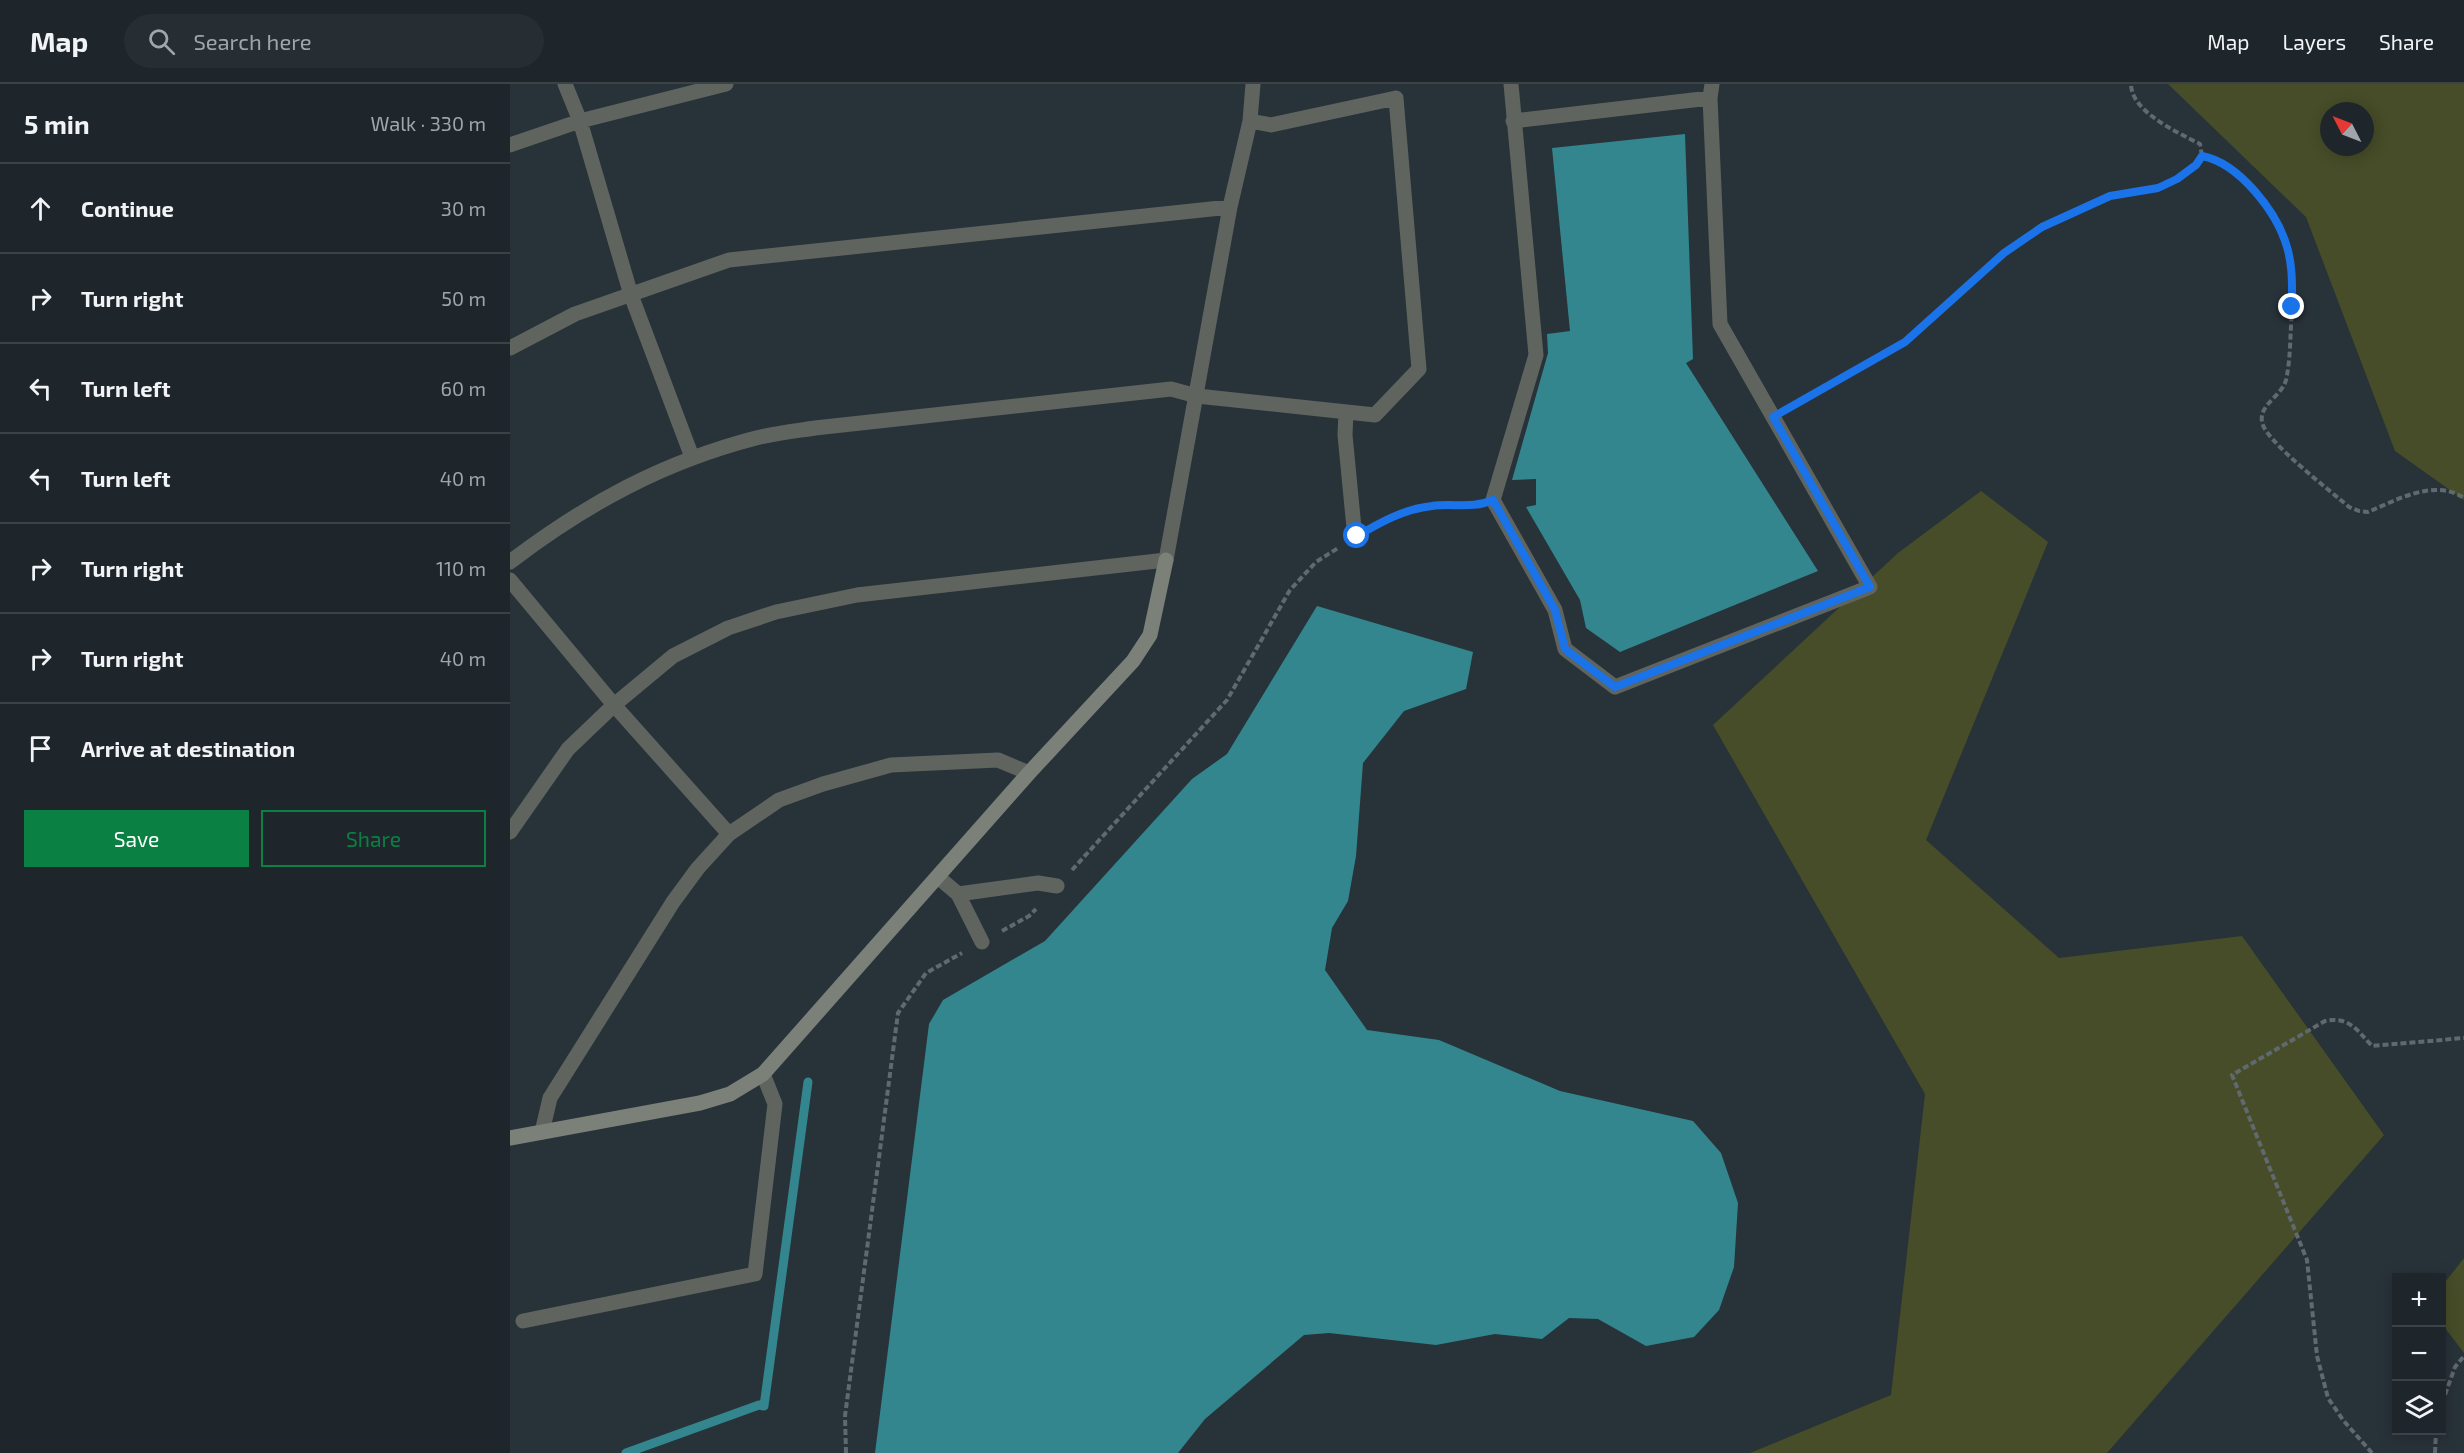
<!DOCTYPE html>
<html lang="en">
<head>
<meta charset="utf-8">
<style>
  :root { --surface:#1e262b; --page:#262e33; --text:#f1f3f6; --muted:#a1a5a9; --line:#3c4347; --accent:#0b8043 }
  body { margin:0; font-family:"Exo 2",sans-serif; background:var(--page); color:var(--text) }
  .controls { position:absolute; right:18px; bottom:18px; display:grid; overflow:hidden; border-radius:0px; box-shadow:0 3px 15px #0003 }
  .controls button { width:54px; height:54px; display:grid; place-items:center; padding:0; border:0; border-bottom:2px solid var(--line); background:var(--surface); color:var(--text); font:30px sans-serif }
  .compass { position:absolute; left:1810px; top:18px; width:54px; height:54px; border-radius:50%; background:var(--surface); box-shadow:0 3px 15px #0003; rotate:312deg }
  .stop { position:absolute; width:18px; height:18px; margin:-14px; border:4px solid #1a73e8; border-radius:50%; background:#fff }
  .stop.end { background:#1a73e8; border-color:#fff; box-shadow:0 2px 6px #0008 }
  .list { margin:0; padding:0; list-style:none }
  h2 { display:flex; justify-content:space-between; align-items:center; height:78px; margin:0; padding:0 24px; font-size:26px }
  h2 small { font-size:20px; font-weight:400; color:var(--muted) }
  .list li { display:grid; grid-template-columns:39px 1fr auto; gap:18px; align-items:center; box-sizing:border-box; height:90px; padding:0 24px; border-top:2px solid var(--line) }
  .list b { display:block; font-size:22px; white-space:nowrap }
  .list em { font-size:20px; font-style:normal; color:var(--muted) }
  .actions { display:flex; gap:12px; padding:18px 24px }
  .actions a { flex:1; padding:14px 0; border:2px solid var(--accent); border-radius:0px; text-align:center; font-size:21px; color:var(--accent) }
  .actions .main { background:var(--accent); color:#fff }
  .icon { flex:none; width:33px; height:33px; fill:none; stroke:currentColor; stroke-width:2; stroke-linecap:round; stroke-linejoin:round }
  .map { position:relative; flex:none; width:1954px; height:1369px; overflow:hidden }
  header { display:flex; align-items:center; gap:36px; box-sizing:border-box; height:84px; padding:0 30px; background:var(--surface); border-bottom:2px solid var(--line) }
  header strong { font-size:28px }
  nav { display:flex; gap:33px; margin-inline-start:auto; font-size:21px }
  .search { width:420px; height:54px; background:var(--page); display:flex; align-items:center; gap:15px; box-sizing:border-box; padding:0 21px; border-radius:33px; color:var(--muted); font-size:22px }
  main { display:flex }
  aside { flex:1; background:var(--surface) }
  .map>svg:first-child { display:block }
  .green { fill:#474d28; fill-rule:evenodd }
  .water { fill:#33868e }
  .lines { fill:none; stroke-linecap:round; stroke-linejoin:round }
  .stream { stroke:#33868e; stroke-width:9 }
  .path { stroke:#60696f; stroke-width:4; stroke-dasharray:6 3; stroke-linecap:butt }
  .street { stroke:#60645f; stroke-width:15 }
  .secondary { stroke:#7b8078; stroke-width:15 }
  .route { stroke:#1a73e8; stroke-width:8 }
</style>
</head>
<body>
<header>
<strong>Map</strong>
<div class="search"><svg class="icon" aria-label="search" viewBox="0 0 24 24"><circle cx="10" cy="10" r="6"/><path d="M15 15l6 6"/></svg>Search here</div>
<nav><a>Map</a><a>Layers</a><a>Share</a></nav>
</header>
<main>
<aside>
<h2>5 min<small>Walk · 330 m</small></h2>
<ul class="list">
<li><svg class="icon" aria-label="ahead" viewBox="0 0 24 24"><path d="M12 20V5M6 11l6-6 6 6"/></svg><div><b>Continue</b></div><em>30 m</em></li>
<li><svg class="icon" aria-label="right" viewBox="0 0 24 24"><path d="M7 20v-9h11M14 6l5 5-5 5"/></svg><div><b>Turn right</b></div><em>50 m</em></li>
<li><svg class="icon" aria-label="left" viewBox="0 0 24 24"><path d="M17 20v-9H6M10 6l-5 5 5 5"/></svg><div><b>Turn left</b></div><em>60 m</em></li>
<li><svg class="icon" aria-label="left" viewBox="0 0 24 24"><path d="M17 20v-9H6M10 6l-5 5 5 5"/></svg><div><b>Turn left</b></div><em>40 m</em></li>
<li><svg class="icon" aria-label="right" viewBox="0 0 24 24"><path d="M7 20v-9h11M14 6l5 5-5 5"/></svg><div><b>Turn right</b></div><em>110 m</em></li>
<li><svg class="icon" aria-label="right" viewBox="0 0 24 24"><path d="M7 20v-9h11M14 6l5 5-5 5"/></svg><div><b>Turn right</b></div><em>40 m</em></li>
<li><svg class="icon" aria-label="arrive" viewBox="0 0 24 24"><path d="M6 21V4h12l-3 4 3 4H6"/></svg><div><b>Arrive at destination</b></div></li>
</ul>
<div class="actions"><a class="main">Save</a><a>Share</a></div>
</aside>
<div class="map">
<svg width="1954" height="1369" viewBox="0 0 1954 1369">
  <rect width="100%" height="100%" fill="#283239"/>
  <path class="green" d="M 1658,0 L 1954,0 L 1954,416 L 1885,367 L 1796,133 ZM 1819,27 L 1855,27 L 1855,63 L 1819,63 Z
    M 1471,407 L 1538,458 L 1416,756 L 1549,874 L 1732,852 L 1874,1051 L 1597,1369 L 1240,1369 L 1381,1311 L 1415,1010 L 1203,641 L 1388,469 Z
    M 1954,1174 L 1954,1269 L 1932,1240 L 1932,1202 Z"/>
  <path class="water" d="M 1175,50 L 1183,275 L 1176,279 L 1308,487 L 1110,568 L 1076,544 L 1070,516 L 1016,423 L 1026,421 L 1026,395 L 1002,396 L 1038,269 L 1037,250 L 1060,247 L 1042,64 Z
    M 807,522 L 963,568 L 956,605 L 894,627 L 853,679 L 846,772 L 838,817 L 822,844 L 815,886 L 857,946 L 929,956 L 1050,1007 L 1183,1037 L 1211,1069 L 1228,1119 L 1224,1183 L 1209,1226 L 1184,1253 L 1136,1262 L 1088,1235 L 1059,1234 L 1032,1255 L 985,1250 L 926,1261 L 819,1249 L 794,1251 L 695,1335 L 668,1369 L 365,1369 L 419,940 L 433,916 L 535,857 L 682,695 L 717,670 Z"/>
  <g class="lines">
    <path class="stream" d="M 116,1369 L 249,1321 L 254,1322 L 298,998"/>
    <path class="path" d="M 1692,72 C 1709,75 1720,85 1734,97 C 1781,141 1784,180 1781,242 C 1780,260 1780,278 1776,296 C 1772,312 1749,320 1752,338 C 1755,357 1822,408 1839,423 L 1849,427 L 1858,428 C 1887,416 1924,394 1954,414
      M 1284,321 L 1395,258 L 1494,169 L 1532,143 L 1600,112 L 1648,103 L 1667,95 L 1686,81 L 1692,72 L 1690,60 C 1669,49 1621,28 1621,0
      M 868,440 C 906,422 921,422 962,421
      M 562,786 L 717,616 L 780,506 L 806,478 L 828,464
      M 492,847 L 519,832 L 526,825
      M 1932,1319 L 1945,1283 L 1954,1272
      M 336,1369 L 335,1332 L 388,929 L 416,889 L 452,869
      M 1862,1369 L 1833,1336 L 1818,1314 L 1807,1272 L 1797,1176 L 1722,991 L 1815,937 C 1839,932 1847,946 1862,962 L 1954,954
      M 1925,1369 L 1926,1346"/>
    <path class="street" d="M 55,0 L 70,37 L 121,211 L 182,373
      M 1001,0 L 1026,271 L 983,416 L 1045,526 L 1055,565 L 1105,603 L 1360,503 L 1210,240 L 1200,14 L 1202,0
      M 1003,37 L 1200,14
      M 0,61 L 70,37 L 216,0
      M 0,264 L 65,230 L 219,176 L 720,123
      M 836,328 L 835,351 L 844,444 L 847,452
      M 0,478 C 76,420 153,378 246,354 C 265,349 285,347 305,344 L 661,305 L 687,312 L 865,331 L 909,285 L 886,14 L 761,41 L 740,37
      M 0,496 L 104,621 L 219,750
      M 0,748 L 58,665 L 104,621 L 163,572 L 218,544 L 266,528 L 347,511 L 656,476 L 720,123 L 740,37 L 743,0
      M 428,793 L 448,810 L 528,799 L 547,802
      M 448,810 L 472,858
      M 32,1048 L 40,1014 L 163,818 L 188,784 L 219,750 L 269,716 L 313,700 L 381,681 L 488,676 L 519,689
      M 13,1237 L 245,1190 L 265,1020 L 253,990"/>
    <path class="secondary" d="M 0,1054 L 190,1019 L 220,1010 L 253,990 L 519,689 L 623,577 L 640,551 L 656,476"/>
  </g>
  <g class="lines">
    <path class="route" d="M 847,452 C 871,438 894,425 922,422 C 942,419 963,425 983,416 L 1045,526 L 1055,565 L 1105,603 L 1360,503 L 1263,333 L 1395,258 L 1494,169 L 1532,143 L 1600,112 L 1648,104 L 1667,95 L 1686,81 L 1692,72 C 1729,79 1767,128 1777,163 C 1783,183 1782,203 1782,223"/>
  </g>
</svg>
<div class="controls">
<button>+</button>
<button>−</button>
<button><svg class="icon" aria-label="layers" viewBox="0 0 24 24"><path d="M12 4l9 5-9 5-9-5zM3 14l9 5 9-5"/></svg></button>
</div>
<svg class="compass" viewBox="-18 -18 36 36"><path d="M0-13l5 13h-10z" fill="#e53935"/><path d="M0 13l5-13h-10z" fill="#a1a5a9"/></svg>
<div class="stop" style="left:847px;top:452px"></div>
<div class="stop end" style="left:1782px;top:223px"></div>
</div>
</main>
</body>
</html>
